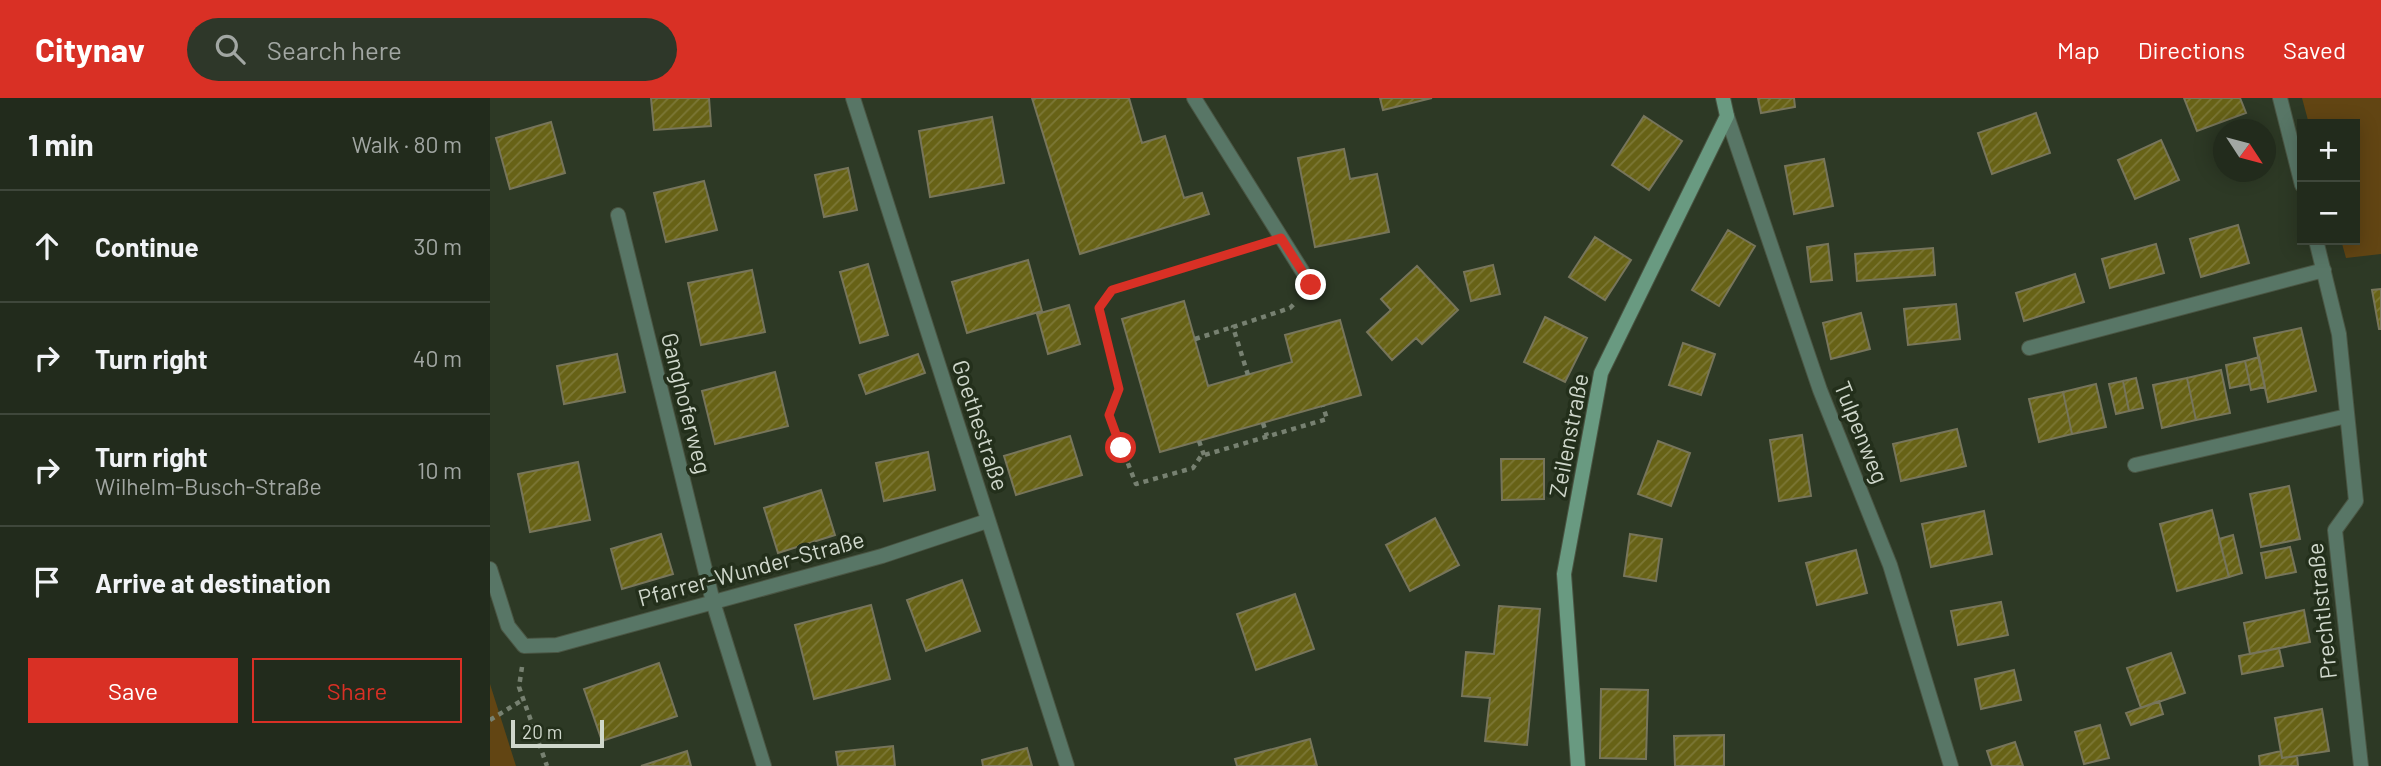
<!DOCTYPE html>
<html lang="en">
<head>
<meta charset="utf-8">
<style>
  :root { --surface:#222b1c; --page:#2e3729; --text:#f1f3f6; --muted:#a2a7a3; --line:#3f473b; --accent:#d93025 }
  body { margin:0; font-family:Barlow,sans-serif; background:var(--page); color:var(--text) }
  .controls { position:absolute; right:21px; top:21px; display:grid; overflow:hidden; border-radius:0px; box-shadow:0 4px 18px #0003 }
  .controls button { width:63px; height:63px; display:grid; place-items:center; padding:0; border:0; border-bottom:2px solid var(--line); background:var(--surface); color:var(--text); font:35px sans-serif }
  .compass { position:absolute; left:1723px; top:21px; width:63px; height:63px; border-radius:50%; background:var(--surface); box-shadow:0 4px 18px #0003; rotate:126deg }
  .scale { position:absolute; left:21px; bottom:18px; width:93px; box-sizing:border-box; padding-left:7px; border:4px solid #cfd7cb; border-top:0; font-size:19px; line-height:24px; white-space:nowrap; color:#cfd7cb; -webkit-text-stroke:5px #232f1b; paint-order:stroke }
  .stop { position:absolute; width:21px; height:21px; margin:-16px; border:5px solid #d93025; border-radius:50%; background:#fff }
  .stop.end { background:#d93025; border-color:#fff; box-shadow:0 2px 7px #0008 }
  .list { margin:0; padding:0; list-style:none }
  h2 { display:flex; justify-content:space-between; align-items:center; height:91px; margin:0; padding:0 28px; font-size:30px }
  h2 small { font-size:23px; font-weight:400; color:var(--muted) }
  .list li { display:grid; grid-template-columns:46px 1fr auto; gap:21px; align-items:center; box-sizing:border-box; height:112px; padding:0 28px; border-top:2px solid var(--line) }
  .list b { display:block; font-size:26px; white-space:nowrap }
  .list p { margin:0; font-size:23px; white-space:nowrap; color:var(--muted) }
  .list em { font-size:23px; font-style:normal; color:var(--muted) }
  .actions { display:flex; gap:14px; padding:21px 28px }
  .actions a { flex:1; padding:16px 0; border:2px solid var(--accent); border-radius:0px; text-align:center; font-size:24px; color:var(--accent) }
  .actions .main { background:var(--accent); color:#fff }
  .icon { flex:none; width:38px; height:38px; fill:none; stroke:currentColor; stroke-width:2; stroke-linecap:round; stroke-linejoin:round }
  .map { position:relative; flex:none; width:1891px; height:668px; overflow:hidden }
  header { display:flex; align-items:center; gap:42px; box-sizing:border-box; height:98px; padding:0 35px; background:var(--accent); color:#fff }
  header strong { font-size:33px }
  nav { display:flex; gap:38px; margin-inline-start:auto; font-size:24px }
  .search { width:490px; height:63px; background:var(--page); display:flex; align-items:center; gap:18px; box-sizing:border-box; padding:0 24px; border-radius:38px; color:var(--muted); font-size:26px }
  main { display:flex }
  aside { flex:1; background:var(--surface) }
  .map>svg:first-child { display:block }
  .green { fill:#624513 }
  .building { fill:url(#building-hatch); stroke:#77755b; stroke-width:2 }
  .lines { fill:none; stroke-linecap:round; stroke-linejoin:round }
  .street-casing { stroke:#4a5543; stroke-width:16 }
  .secondary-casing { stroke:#4a5543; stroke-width:16 }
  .path { stroke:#778171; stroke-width:4.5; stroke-dasharray:5 5; stroke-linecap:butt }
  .street { stroke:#587666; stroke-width:14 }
  .secondary { stroke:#699a81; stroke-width:14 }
  .route { stroke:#d93025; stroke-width:9 }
  .labels { text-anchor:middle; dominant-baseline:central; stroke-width:7; stroke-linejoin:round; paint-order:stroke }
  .street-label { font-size:23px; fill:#cfd7cb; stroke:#232f1b }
</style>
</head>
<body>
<header>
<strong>Citynav</strong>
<div class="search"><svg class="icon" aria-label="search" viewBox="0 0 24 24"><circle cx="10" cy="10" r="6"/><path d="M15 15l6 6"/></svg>Search here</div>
<nav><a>Map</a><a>Directions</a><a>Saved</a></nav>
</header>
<main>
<aside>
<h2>1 min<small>Walk · 80 m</small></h2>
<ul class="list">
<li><svg class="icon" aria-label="ahead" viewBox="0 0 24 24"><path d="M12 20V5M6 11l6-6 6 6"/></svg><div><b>Continue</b></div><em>30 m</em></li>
<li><svg class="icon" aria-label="right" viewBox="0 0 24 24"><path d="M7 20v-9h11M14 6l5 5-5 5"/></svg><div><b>Turn right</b></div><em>40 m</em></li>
<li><svg class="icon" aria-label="right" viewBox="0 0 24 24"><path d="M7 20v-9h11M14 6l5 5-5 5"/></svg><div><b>Turn right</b><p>Wilhelm-Busch-Straße</p></div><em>10 m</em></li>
<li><svg class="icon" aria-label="arrive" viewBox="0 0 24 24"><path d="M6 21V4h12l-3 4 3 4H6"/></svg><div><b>Arrive at destination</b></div></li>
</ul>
<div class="actions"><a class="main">Save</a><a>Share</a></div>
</aside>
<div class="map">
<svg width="1891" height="668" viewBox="0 0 1891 668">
  <defs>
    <pattern id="building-hatch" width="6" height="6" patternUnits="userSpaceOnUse" patternTransform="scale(1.75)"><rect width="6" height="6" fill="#676216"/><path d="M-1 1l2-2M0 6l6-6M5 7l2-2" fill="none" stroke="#7c7837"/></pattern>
  </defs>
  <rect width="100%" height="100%" fill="#2d3925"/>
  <path class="green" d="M 1812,0 L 1891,0 L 1891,156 L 1856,160 L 1851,142 L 1865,142 L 1865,26 L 1819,26 Z
    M 0,586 L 26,668 L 0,668 Z"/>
  <path class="building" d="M 161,0 L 219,0 L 221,28 L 164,32 Z
    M 542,0 L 639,0 L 652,45 L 675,38 L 694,100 L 712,95 L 719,116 L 590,156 Z
    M 890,0 L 942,0 L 893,12 Z
    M 1268,0 L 1304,0 L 1305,9 L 1271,15 Z
    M 1694,0 L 1750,0 L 1756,15 L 1707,33 Z
    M 1546,15 L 1560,55 L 1502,76 L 1488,35 Z
    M 1154,18 L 1192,43 L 1159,92 L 1122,67 Z
    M 502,19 L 514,85 L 440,99 L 429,33 Z
    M 61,24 L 75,75 L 20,91 L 6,40 Z
    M 1671,42 L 1689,82 L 1645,101 L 1628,62 Z
    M 854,51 L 860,81 L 887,76 L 899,134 L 825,149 L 808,60 Z
    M 1334,61 L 1343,108 L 1304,116 L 1295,68 Z
    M 358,70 L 367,112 L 334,119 L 325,77 Z
    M 214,83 L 227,132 L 176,144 L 164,95 Z
    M 1748,127 L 1759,165 L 1711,179 L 1700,141 Z
    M 1238,132 L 1265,148 L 1229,208 L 1202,192 Z
    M 1105,139 L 1141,162 L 1115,202 L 1079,179 Z
    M 1338,146 L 1342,182 L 1321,184 L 1317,149 Z
    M 1666,146 L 1674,175 L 1620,190 L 1612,161 Z
    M 1443,150 L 1445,177 L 1367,183 L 1365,156 Z
    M 538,162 L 552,213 L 477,235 L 462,184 Z
    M 378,166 L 398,237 L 370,245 L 350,174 Z
    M 1003,167 L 1010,196 L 981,203 L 974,174 Z
    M 927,168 L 968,212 L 932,246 L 926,240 L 902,262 L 877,234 L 901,212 L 891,201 Z
    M 262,172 L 275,234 L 211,247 L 198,185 Z
    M 1585,176 L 1594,204 L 1534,223 L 1526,195 Z
    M 1891,191 L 1891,231 L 1889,231 L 1882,192 Z
    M 694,203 L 718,288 L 802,264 L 795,237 L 850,222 L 871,297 L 670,354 L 632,221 Z
    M 1466,206 L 1470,241 L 1418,247 L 1414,211 Z
    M 579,207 L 590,246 L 558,256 L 547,216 Z
    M 1371,215 L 1380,251 L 1341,261 L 1333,225 Z
    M 1055,219 L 1097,240 L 1075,284 L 1034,264 Z
    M 1811,230 L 1826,293 L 1778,304 L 1764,240 Z
    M 1193,245 L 1225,256 L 1211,297 L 1179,287 Z
    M 127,256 L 135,294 L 74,306 L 67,268 Z
    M 428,256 L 435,275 L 376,296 L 369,277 Z
    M 1769,259 L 1775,289 L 1761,292 L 1755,263 Z
    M 1755,263 L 1760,286 L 1740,290 L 1736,267 Z
    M 1731,272 L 1740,315 L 1706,322 L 1697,280 Z
    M 285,274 L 298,328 L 225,346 L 212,293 Z
    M 1646,280 L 1653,310 L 1639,313 L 1633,283 Z
    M 1697,280 L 1706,322 L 1672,330 L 1663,287 Z
    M 1633,283 L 1639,313 L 1626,316 L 1619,286 Z
    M 1606,286 L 1616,329 L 1582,336 L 1573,294 Z
    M 1573,294 L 1582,336 L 1549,344 L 1539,301 Z
    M 1467,331 L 1476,368 L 1411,383 L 1403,346 Z
    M 1312,337 L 1321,398 L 1289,403 L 1280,342 Z
    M 580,338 L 592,377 L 526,397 L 514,358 Z
    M 1168,343 L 1200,355 L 1181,408 L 1148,396 Z
    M 438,354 L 445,392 L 394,403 L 386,365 Z
    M 1011,361 L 1054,361 L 1054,401 L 1012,402 Z
    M 88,364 L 100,422 L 40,434 L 28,376 Z
    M 1799,388 L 1810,441 L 1771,449 L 1760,396 Z
    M 331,392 L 345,437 L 288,455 L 274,410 Z
    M 1722,412 L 1739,479 L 1687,493 L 1670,426 Z
    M 1494,413 L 1502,456 L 1441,469 L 1432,426 Z
    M 945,420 L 969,467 L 920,493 L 896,447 Z
    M 171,436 L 183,476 L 132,491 L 121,451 Z
    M 1140,436 L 1172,441 L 1166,483 L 1134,478 Z
    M 1743,437 L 1752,475 L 1739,479 L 1729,441 Z
    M 1800,449 L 1806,474 L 1776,480 L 1771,455 Z
    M 1366,452 L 1377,495 L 1327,507 L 1316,465 Z
    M 472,482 L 490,533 L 436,553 L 417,502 Z
    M 805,496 L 824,551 L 766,572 L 747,516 Z
    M 1511,504 L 1518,537 L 1468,547 L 1461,513 Z
    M 381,507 L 400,581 L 324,601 L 305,527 Z
    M 1009,508 L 1050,511 L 1037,647 L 995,643 L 1000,600 L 972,598 L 976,554 L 1004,556 Z
    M 1814,512 L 1820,544 L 1760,556 L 1754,525 Z
    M 1789,550 L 1793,568 L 1752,576 L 1749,558 Z
    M 1681,555 L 1695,595 L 1651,610 L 1637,570 Z
    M 169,565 L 187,618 L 112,643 L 94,591 Z
    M 1524,572 L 1531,602 L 1491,611 L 1485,581 Z
    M 1111,591 L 1158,592 L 1156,661 L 1110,660 Z
    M 1669,603 L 1673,616 L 1641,627 L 1636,615 Z
    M 1832,611 L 1839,653 L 1792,660 L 1785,620 Z
    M 1610,627 L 1619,660 L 1594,666 L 1585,634 Z
    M 1234,637 L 1234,668 L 1185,668 L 1184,638 Z
    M 820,641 L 827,668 L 747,668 L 745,661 Z
    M 1525,644 L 1533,668 L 1502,668 L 1497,653 Z
    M 403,648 L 405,668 L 348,668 L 346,654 Z
    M 537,650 L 542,668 L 493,668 L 492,662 Z
    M 197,653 L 201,668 L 151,668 Z
    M 1791,653 L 1792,660 L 1807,658 L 1808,668 L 1770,668 L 1769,658 Z"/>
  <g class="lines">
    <g class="street-casing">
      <path id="street" d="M 363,0 L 577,668
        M 704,0 L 821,187
        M 1790,0 L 1812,87
        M 1237,18 L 1330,292 L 1400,467 L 1461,668
        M 128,117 L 223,504 L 274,668
        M 1826,142 L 1849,236 L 1866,403 L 1845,432 L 1871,668
        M 1539,250 L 1834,172
        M 1645,367 L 1857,318
        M 0,471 L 18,528 L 34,548 L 67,547 L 392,458 L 497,423"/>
    </g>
    <g class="secondary-casing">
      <path id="secondary" d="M 1088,668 L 1074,476 L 1111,275 L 1237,18 L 1233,0"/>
    </g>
    <path class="path" d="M 770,147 L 622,192 L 609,210 L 629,291 L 619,317 L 646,386 L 703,370 L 711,358 L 837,321 L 833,308
      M 705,241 L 743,229
      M 758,277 L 743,229 L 800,210 L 806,204
      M 773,325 L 777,338
      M 709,343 L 714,357
      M 32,569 L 29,589 L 57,668
      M 0,622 L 34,601"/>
    <use href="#street" class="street"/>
    <use href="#secondary" class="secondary"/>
  </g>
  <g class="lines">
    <path class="route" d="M 631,350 L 619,317 L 629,291 L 609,210 L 622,192 L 791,140 L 821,187"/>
  </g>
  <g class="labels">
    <g class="street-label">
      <text transform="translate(197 305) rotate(76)">Ganghoferweg</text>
      <text transform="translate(491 327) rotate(72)">Goethestraße</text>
      <text transform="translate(1372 334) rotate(68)">Tulpenweg</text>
      <text transform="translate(1078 337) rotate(-79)">Zeilenstraße</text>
      <text transform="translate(261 470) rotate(-15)">Pfarrer-Wunder-Straße</text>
      <text transform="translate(1831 513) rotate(-96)">Prechtlstraße</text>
    </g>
  </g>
</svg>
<div class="controls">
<button>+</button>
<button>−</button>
</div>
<svg class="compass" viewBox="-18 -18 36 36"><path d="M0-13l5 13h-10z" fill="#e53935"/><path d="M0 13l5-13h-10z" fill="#a2a7a3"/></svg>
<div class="scale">20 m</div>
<div class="stop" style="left:631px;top:350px"></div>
<div class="stop end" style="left:821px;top:187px"></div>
</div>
</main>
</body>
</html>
